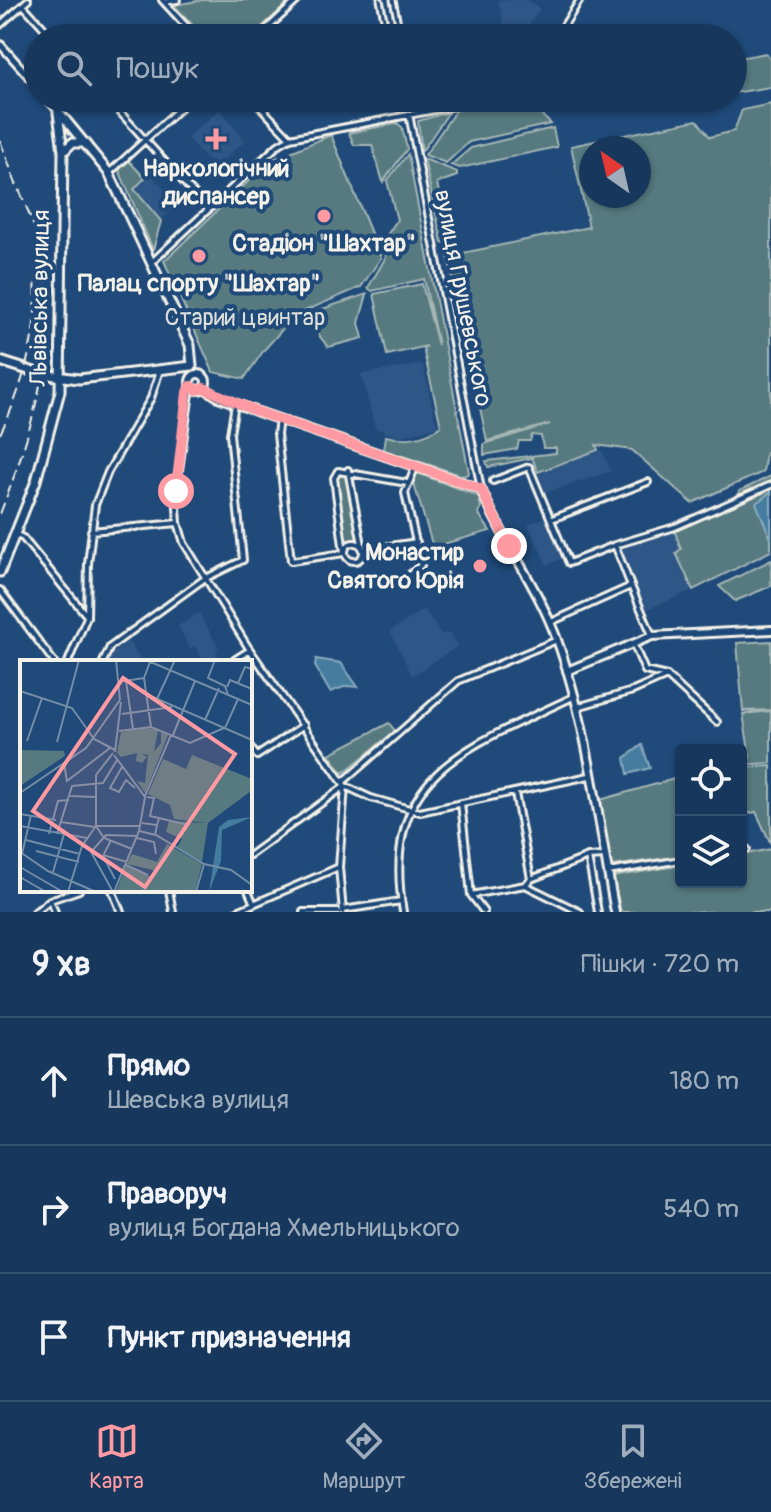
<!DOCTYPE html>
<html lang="uk">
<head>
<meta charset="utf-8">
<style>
  :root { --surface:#17385c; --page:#244365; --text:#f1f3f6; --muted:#9eacbb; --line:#365272; --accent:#ff9aa2 }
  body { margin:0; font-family:Pangolin,sans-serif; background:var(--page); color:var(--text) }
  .controls { position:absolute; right:24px; bottom:24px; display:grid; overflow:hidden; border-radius:8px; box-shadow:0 2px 6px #0004 }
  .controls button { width:72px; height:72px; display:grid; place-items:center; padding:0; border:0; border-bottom:2px solid var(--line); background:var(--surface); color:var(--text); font:40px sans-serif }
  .compass { position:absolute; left:579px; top:136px; width:72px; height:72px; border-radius:50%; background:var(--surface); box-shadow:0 2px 6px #0004; rotate:326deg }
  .stop { position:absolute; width:24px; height:24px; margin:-18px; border:6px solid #ff9aa2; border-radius:50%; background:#fff }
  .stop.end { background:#ff9aa2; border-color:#fff; box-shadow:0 2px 8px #0008 }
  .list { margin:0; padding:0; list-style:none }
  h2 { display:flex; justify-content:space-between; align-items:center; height:104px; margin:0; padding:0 32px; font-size:34px }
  h2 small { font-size:26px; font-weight:400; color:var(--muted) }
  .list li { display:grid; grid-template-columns:52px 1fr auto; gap:24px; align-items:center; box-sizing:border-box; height:128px; padding:0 32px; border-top:2px solid var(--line) }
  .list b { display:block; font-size:30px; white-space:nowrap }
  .list p { margin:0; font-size:26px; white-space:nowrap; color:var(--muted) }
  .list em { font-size:26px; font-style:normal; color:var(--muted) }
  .icon { flex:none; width:44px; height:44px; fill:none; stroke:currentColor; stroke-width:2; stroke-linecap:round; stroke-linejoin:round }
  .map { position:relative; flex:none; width:771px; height:912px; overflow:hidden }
  .search { position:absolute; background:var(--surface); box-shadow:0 2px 6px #0004; left:24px; right:24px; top:24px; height:88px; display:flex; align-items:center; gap:20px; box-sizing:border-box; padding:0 28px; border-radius:44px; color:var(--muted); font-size:30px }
  .sheet { height:488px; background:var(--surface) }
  nav { display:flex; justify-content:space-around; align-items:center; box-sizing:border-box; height:112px; border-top:2px solid var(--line); background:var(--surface); font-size:22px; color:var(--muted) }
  nav a { display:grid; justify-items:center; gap:4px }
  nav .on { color:var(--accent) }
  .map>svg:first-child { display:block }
  .built { fill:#2d5686 }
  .green { fill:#567a7f; stroke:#a5b6b4; stroke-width:2; fill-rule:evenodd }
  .water { fill:#447c9f; stroke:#8aabbc; stroke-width:2 }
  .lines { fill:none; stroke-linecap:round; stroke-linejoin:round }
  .pedestrian-casing { stroke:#f4f1e8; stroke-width:9 }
  .minor-casing { stroke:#f4f1e8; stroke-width:10 }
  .tertiary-casing { stroke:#f4f1e8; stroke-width:11 }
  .secondary-casing { stroke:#f4f1e8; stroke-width:12 }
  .primary-casing { stroke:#f4f1e8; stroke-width:13 }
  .pedestrian { stroke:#1f4a7a; stroke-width:3 }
  .minor { stroke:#1f4a7a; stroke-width:4 }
  .tertiary { stroke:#1f4a7a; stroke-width:5 }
  .secondary { stroke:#1f4a7a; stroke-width:6 }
  .primary { stroke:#1f4a7a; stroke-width:7 }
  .rail { stroke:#f4f1e8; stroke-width:2; stroke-dasharray:12 6; stroke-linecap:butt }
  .route { stroke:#ff9aa2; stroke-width:10 }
  .poi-dot { fill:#ff9aa2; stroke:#1f4a7a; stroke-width:3 }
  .labels { text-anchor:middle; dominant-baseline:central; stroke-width:8; stroke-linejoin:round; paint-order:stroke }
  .poi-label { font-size:24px; font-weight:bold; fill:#f4f1e8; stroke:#1f4a7a }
  .street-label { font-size:24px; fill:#f4f1e8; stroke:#1f4a7a }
  .park-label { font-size:24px; fill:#dcdfd8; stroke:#1f4a7a }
  .inset-road { fill:none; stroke:#748da6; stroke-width:2 }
  .view { fill:#ff9aa2; fill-opacity:0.15; stroke:#ff9aa2; stroke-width:4 }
  .inset-edge { fill:none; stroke:#f4f1e8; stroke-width:4 }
</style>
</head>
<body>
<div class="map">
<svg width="771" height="912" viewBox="0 0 771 912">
  <rect width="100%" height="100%" fill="#1f4a7a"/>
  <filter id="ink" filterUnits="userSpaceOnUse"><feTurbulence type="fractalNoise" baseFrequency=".0125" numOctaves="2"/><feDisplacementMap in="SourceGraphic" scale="16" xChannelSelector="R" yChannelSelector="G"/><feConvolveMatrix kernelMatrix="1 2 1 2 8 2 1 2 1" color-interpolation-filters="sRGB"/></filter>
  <g filter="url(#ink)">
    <path class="built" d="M 498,0 L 528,0 L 540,9 L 523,35 L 507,38 Z
      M 220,109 L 245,141 L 214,168 L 187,138 Z
      M 151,174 L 178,204 L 162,219 L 136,189 Z
      M 423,364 L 437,427 L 399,437 L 375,428 L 361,374 Z
      M 602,450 L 611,471 L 546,493 L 538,474 Z
      M 543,518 L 550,519 L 565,557 L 547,565 L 528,525 Z
      M 674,529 L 681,549 L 677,553 L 693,590 L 646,610 L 617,546 Z
      M 424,609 L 441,634 L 450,633 L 458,646 L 412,676 L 390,631 Z
      M 199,613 L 219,648 L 216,651 L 222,662 L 205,662 L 195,646 L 190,649 L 178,626 Z
      M 128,641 L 143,662 L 108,662 L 112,653 Z"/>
    <path class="green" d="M 203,0 L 291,0 L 250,38 L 205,38 L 174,5 Z
      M 766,53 L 771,61 L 771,87 L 733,93 L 733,59 Z
      M 512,98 L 523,98 L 551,124 L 469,142 L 446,163 L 425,155 L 456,110 Z
      M 616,98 L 676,98 L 681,103 L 629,109 L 602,103 Z
      M 771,104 L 771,450 L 766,452 L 763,472 L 692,503 L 632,450 L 596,445 L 598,450 L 538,472 L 532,458 L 488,467 L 486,461 L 556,453 L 556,448 L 543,448 L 541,436 L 532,435 L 530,441 L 519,441 L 517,449 L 484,455 L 484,444 L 550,424 L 487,441 L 448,256 L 589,227 L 571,146 L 697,120 L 710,137 L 734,131 L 742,110 ZM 591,148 L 639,148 L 639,196 L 591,196 Z
      M 449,112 L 422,151 L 418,121 Z
      M 397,123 L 402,127 L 407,149 L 383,182 L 372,145 L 354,145 L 349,133 Z
      M 553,128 L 557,147 L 460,168 L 451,165 L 471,148 Z
      M 331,135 L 381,258 L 361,287 L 295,315 L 264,350 L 244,379 L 213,372 L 164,261 L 271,160 Z
      M 408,154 L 469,473 L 464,476 L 384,450 L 386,436 C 404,441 425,438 441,426 L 423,348 L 427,346 L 387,355 L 374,294 L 422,284 L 438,345 L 424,279 L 372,291 L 368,288 L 386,257 L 383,241 L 397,220 L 387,181 Z
      M 424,159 L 457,172 L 457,176 L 437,183 L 449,241 L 442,243 Z
      M 129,161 L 145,178 L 134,189 L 161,221 L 153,250 L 119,170 Z
      M 367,294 L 359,323 L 363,338 L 328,347 L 308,321 L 313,312 Z
      M 341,473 L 346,476 L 359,539 L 346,543 L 336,478 Z
      M 417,473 L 478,496 L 481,507 L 478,513 L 490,531 L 433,547 L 413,481 Z
      M 771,476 L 771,551 L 693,590 L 676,553 L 681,549 L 674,529 L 740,502 L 739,491 Z
      M 771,560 L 771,586 L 735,601 L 719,586 Z
      M 771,641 L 771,710 L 743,711 L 737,643 Z
      M 771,711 L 771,763 L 741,765 L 741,760 L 750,757 L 743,714 Z
      M 389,723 L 395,731 L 343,773 L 329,754 Z
      M 771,766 L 771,844 L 756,812 L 741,815 L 741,768 Z
      M 681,777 L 681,856 L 611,866 L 600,800 Z
      M 771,849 L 771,912 L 621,912 L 613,877 L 681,865 L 681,882 L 741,882 L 741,855 Z"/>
    <path class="water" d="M 771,492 L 771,539 L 756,503 Z
      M 316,659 L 341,663 L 358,687 L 347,686 L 330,692 L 315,666 Z
      M 642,745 L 650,768 L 628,774 L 625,758 Z"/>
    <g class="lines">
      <g class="pedestrian-casing">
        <path id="pedestrian" d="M 380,0 L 388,38
          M 393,0 L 401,38
          M 400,98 L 402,110
          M 413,98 L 415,108"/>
      </g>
      <g class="minor-casing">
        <path id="minor" d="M 162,0 L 197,38
          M 164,2 L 177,0
          M 23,5 L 53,38
          M 0,25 L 28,0
          M 257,38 L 298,0
          M 556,38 L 580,0
          M 107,98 L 207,208
          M 252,98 L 290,138
          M 409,114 L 481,489
          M 109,173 L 191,98
          M 152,262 L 278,145 L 290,138 L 496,98
          M 191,386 L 176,491 L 178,523 L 184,543 L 248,647 L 345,786
          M 279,419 L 277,434 L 291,561 L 344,553 L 334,478 L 338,471 L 407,483
          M 348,470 L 363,550 L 417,542
          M 493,481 L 529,467 L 569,563 L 615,545 L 631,586
          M 552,519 L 648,482
          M 91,531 L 178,523
          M 15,534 L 23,538 L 87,616
          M345 552a9 9 0 1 1 18 0a9 9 0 1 1-18 0Z
          M 615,545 L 675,527 L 771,485
          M 400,583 L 421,565 L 405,493 L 415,468
          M 0,590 L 54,662
          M 551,622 L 631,586 L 652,635
          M 633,643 L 645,671 L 667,676
          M 68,662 L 87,617 L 88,564 L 95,505 L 108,472 L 151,398 L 160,370
          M 103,662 L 110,647 L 204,579 L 243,560 L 230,434 L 235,404
          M 231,662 L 250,650
          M 577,707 L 633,691 L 667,676 L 717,722
          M 250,747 L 257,756 L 304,725
          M 344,781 L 458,681 L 557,640
          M 345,786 L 371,798 L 420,812 L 589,776
          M 515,793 L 531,879
          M 461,803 L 471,895 L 484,912
          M 741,850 L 747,849
          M 250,855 L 345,786
          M 588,857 L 598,912
          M 608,872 L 681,860
          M 525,885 L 580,912
          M 112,890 L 121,912
          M 169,890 L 173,912
          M 248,890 L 253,902
          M 471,895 L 525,885 L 531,879 L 588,857 L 605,856
          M 50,900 L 55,912
          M 343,910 L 401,901
          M 35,912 L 50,900 L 79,890
          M 235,912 L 339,867
          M 303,912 L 339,912
          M 343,912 L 339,867 L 345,786
          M 403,912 C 380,772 467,748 573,697"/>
      </g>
      <g class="tertiary-casing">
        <path id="tertiary" d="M 0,44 L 38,87
          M 47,98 L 58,111"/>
      </g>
      <g class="secondary-casing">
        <path id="secondary" d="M190 382a8 8 0 1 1 16 0a8 8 0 1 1-16 0Z
          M 204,388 L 218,397 L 258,412 L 481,489 C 502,540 537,585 556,637 C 588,724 598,821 615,912
          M 567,671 L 652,636 L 771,630"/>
      </g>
      <g class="primary-casing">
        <path id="primary" d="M 64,151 L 72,143 L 86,143
          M 0,361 L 41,374 L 79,379 L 192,366 L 190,345 L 109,173 L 58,111
          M 0,572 L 36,481 L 60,391 L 63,151 L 58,113"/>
      </g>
      <use href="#pedestrian" class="pedestrian"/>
      <use href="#minor" class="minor"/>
      <use href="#tertiary" class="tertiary"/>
      <use href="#secondary" class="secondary"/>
      <use href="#primary" class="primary"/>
      <path class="rail" d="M 0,140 L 19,192
        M 0,434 C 23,388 39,331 35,279
        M 0,514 C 31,434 60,343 43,257 C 37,231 26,206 16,182"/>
    </g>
  </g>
  <g class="lines" filter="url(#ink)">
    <path class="route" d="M 176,491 L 187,392 L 191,386 L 197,390 L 204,388 L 258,412 L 481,489 L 509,546"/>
  </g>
  <g class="poi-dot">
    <path d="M212 127h8v8h8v8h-8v8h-8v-8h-8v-8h8z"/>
    <circle cx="324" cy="216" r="8"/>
    <circle cx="199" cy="256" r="8"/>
    <circle cx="480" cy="566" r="8"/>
  </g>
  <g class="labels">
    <g class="poi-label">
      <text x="216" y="168">Наркологічний<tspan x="216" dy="28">диспансер</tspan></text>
      <text x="324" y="243">Стадіон "Шахтар"</text>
      <text x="199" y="283">Палац спорту "Шахтар"</text>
      <text x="464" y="552" text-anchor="end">Монастир<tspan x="464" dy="28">Святого Юрія</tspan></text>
    </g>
    <g class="street-label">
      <text transform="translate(40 298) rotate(-89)">Львівська вулиця</text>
      <text transform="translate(463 298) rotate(79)">вулиця Грушевського</text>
    </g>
    <g class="park-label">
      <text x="245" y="317">Старий цвинтар</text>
    </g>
  </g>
  <g transform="translate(20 660)">
    <rect width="232" height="232" fill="#1f4a7a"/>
    <path d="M 127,68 L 138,70 L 134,92 L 141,83 L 141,72 L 148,75 L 125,133 L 117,121 L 125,123 L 128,95 L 122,94 L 127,97 L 122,103 L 116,101 L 117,93 L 101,97 L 97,93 L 101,72 ZM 0,90 L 44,91 L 45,96 L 0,126 ZM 172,95 L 232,119 L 231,131 L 188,163 L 182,202 L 157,187 L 162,179 L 146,172 L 149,161 L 186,163 L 154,159 L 150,145 L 128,134 L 143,99 L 166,109 ZM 147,184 L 182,204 L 175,232 L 96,232 L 106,206 L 132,217 L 133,210 L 107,204 L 112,194 L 137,202 Z" fill="#567a7f"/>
    <path d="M 232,157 L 202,170 L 201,201 L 189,232 L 199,167 L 208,160 Z" fill="#447c9f"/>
    <path class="inset-road" d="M 96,0 L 100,40M 126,0 L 232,45M 195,0 L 188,18 L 205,26 L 208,35M 130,2 L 124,18 L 131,67M 106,21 L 113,69M 98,22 L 124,18M 218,23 L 225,7 L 232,9M 207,27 L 210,20 L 232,29M 0,31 L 52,48 L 74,79 L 95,90M 126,34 L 232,80M 137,39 L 155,0M 102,54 L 152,47M 185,60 L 199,28M 205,68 L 218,39M 99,71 L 131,67 L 170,83 L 204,68M 153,75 L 175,21M 7,81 L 22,38M 37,82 L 59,0M 95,92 L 101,42M 44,103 L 47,121 L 90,88M 102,107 L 90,128 L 99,132 L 106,120 L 115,128M 0,133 L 66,88 L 100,40M 50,136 L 75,137M 125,136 L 151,75M 127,137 L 134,138 L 130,156 L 139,158 L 137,165M 0,154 L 36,160M 139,158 L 168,165M 41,162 L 75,167M 122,163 L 137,165 L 135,175M 0,166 L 67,178M 76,166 L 76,115 L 93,93M 76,166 L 121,166M 76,166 L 84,178 L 112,189M 119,171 L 136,175 L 184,204 L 211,210 L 232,225M 29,174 L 38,141 L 49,140M 37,174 L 52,126 L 83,123 L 97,100M 117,178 L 134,182 L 136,194M 6,180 L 60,194M 91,180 L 83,196 L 95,219M 16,191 L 59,202M 0,192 L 28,211 L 76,232M 2,194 L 11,155M 83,195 L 107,202M 106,205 L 128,215M 0,207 L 43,232M 33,212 L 44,174M 0,217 L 26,232M 48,232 L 62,186 L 76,166M 93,232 L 71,192 L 86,175 L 117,176M 94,232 L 119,171 L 125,137 L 94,95M 176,232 L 184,204"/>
    <path class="view" d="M 103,18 L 215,94 L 125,227 L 13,151 Z"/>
    <rect width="232" height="232" class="inset-edge"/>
  </g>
</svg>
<div class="controls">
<button><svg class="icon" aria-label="locate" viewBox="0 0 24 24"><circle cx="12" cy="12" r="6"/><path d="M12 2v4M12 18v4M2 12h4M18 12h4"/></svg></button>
<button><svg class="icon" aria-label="layers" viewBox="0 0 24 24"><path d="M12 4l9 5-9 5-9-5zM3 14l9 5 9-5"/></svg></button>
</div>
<svg class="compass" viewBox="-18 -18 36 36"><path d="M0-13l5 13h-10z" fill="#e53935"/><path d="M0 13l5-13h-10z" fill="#9eacbb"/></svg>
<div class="stop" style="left:176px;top:491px"></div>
<div class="stop end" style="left:509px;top:546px"></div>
<div class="search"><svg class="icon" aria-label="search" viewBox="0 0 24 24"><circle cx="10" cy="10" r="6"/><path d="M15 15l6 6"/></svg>Пошук</div>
</div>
<section class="sheet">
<h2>9 хв<small>Пішки · 720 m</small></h2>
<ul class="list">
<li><svg class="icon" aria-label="ahead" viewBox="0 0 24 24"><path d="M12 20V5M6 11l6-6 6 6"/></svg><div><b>Прямо</b><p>Шевська вулиця</p></div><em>180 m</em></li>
<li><svg class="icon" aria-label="right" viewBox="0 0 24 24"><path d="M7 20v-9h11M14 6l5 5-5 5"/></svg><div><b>Праворуч</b><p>вулиця Богдана Хмельницького</p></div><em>540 m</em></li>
<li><svg class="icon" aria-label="arrive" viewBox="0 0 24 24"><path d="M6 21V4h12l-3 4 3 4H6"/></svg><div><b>Пункт призначення</b></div></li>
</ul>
</section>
<nav>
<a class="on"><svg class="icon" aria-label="map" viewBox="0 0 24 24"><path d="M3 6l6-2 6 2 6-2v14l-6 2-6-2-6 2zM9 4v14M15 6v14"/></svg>Карта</a>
<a><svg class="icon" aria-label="directions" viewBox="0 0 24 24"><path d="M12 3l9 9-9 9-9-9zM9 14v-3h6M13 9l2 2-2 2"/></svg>Маршрут</a>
<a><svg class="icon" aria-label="saved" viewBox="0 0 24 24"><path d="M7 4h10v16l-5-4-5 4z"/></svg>Збережені</a>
</nav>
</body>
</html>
